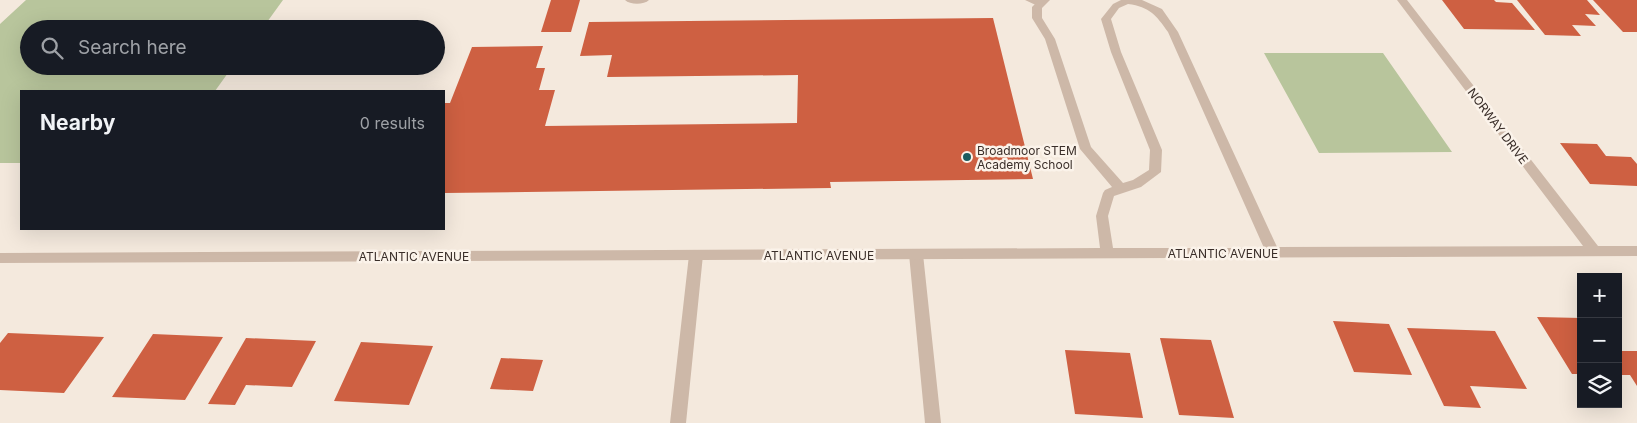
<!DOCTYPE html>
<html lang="en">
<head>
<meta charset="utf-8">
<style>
  :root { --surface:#171b24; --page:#242831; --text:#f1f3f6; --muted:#9ea1a6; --line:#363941 }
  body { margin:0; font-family:Inter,sans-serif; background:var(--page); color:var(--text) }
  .controls { position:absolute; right:15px; bottom:15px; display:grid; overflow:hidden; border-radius:0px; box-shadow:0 5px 20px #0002 }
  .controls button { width:45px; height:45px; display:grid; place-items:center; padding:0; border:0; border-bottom:1px solid var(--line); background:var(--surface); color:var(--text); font:25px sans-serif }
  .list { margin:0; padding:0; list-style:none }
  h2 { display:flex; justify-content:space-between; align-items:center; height:65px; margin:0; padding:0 20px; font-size:21px }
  h2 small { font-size:16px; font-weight:400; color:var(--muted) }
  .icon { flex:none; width:28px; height:28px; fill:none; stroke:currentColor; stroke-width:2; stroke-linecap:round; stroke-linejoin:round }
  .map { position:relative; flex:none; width:1637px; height:423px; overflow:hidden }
  .search { position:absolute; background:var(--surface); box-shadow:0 5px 20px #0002; left:20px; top:20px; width:425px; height:55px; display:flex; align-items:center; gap:12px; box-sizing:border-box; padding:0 18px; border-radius:28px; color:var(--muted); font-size:19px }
  .panel { position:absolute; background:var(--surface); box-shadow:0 5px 20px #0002; left:20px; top:90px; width:425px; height:140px; border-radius:0px }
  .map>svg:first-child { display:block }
  .green { fill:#b8c59c }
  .building { fill:#ce6042 }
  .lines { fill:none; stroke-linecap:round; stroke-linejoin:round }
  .lane { fill:#cdb8a8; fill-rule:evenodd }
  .street { fill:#cdb8a8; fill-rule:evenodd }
  .poi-dot { fill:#1b5c5f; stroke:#fbf3ea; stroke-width:2 }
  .labels { text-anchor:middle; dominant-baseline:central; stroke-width:5; stroke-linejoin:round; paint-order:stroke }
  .street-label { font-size:12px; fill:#3a2e29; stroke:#fbf3ea }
  .poi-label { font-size:12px; fill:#3a2e29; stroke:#fbf3ea; text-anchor:start }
</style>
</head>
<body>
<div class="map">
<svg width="1637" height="423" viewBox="0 0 1637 423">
  <rect width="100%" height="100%" fill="#f4e9dd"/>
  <path class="green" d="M 26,0 L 283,0 L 262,29 L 29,29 L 29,66 L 233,66 L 215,91 L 21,91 L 21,163 L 0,163 L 0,24 Z
    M 1264,53 L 1383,53 L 1452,152 L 1319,153 Z"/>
  <path class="building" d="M 551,0 L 580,0 L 571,32 L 541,32 Z
    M 1442,0 L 1494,0 L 1496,2 L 1512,3 L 1535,30 L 1464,29 Z
    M 1517,0 L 1587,0 L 1600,15 L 1585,14 L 1596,26 L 1572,25 L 1581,36 L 1545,35 Z
    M 1593,0 L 1637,0 L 1637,32 L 1623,32 Z
    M 993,18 L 1033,179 L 830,182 L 831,188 L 444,193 L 444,103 L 450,103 L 472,47 L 543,46 L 536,68 L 545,68 L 539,90 L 555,90 L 545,126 L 797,123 L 798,75 L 607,77 L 612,55 L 580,56 L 589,22 Z
    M 1560,143 L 1597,144 L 1606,156 L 1631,157 L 1637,164 L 1637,186 L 1590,184 Z
    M 1537,317 L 1581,318 L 1581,374 L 1572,374 Z
    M 1333,321 L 1389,324 L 1412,375 L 1354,372 Z
    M 1407,328 L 1495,331 L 1527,389 L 1470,386 L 1481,408 L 1444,406 Z
    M 8,333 L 104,337 L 64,393 L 0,390 L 0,343 Z
    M 153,334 L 223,337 L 185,400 L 112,397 Z
    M 246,338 L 316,341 L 292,387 L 246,385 L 235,405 L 208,404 Z
    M 1160,338 L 1211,340 L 1234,418 L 1179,415 Z
    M 361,342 L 433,346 L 409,405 L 334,401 Z
    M 1065,350 L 1130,353 L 1143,418 L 1075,414 Z
    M 1618,351 L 1637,351 L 1637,386 L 1630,375 L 1618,375 Z
    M 501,358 L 543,360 L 533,391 L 490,389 Z"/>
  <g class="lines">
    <path class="lane" d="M 625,0 L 649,0 C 644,5 630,5 625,0 Z
      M 1025,0 L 1039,0 L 1045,4 L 1040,7 Z
      M 916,249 L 921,250 L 923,254 L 941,423 L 925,423 L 909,254 L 911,250 Z
      M 696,250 L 701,251 L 703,255 L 686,423 L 670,423 L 689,255 L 691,251 Z"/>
    <path class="street" d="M 1039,0 L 1050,0 L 1042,8 L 1042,18 L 1055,39 L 1091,147 L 1123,183 L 1133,180 L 1149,170 L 1150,150 L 1111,52 L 1101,19 L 1113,4 L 1121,0 L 1142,0 L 1162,9 L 1178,32 L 1277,247 L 1583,246 L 1397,0 L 1407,0 L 1598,246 L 1637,246 L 1637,256 L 0,263 L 0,253 L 1100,248 L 1096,216 L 1103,193 L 1105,190 L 1112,187 L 1080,149 L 1045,39 L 1032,18 L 1032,7 ZM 1128,4 C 1150,7 1156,15 1168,32 L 1264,248 L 1113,248 L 1108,216 L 1114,196 L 1141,187 L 1161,172 L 1162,150 L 1121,52 L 1111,19 L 1119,8 Z"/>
  </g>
  <circle class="poi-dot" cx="967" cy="157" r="5"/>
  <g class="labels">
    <g class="street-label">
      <text transform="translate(1498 126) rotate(53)">NORWAY DRIVE</text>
      <text x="1223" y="253">ATLANTIC AVENUE</text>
      <text x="819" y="255">ATLANTIC AVENUE</text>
      <text x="414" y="256">ATLANTIC AVENUE</text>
    </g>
    <g class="poi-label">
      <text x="977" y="150">Broadmoor STEM<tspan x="977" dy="14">Academy School</tspan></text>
    </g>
  </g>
</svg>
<div class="controls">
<button>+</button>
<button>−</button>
<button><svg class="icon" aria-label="layers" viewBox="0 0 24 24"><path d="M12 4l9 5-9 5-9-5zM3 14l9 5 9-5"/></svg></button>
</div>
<div class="search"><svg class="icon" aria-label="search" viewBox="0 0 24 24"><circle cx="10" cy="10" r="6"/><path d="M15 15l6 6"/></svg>Search here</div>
<section class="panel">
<h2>Nearby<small>0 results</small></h2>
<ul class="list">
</ul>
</section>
</div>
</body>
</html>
